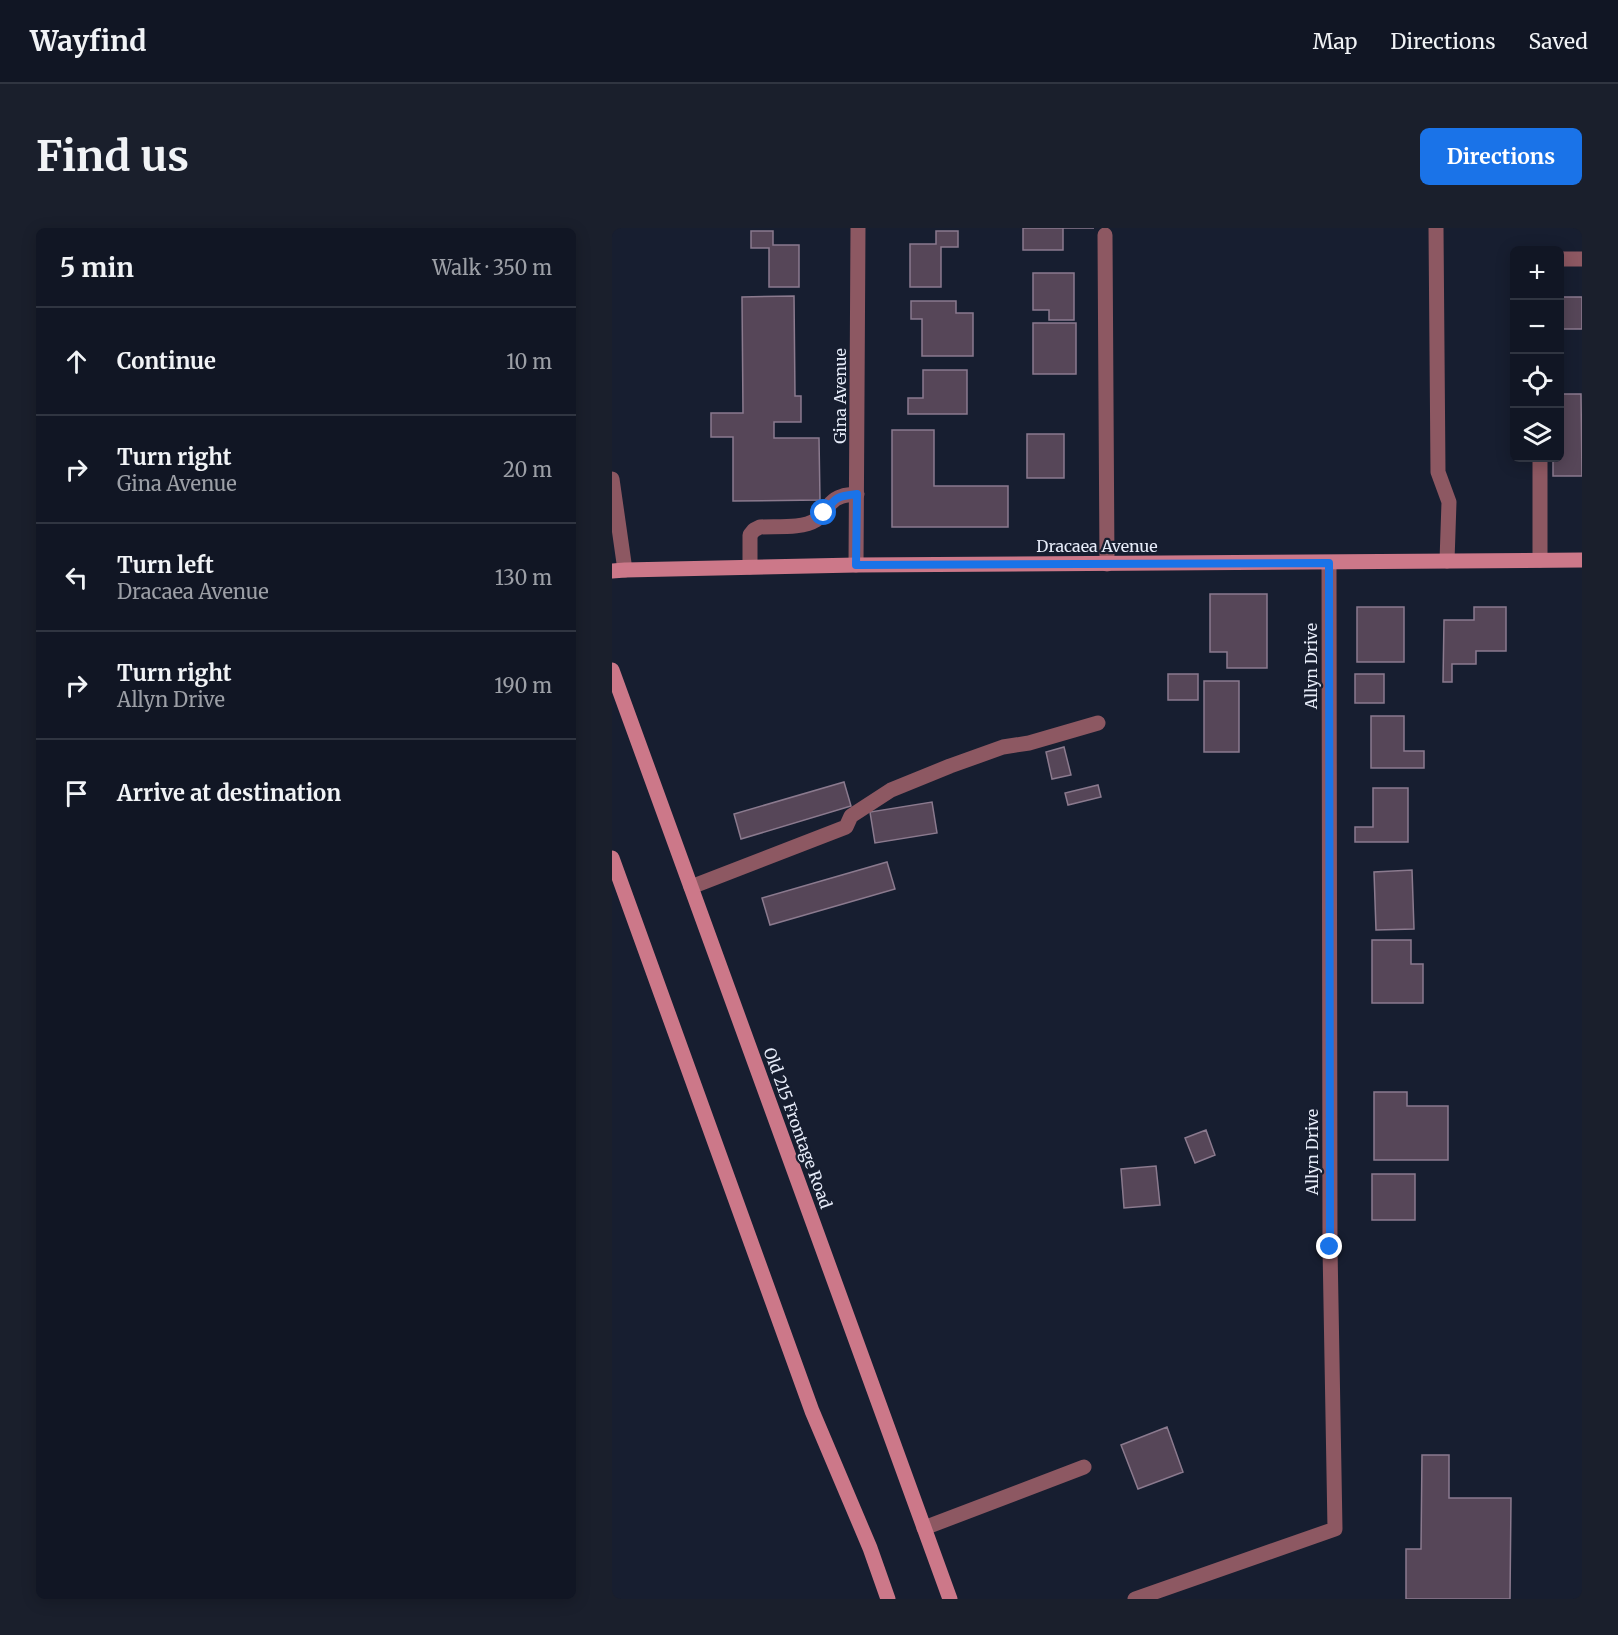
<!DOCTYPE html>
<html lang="en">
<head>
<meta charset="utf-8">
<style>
  :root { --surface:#111624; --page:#1a1f2c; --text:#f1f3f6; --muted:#9c9fa6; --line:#303541; --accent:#1a73e8 }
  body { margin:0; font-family:Merriweather,serif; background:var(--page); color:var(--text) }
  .controls { position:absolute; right:18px; top:18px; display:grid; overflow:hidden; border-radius:9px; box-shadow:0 3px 15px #0003 }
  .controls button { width:54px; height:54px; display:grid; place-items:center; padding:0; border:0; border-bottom:2px solid var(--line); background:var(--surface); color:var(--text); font:30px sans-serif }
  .stop { position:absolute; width:18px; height:18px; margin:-14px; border:4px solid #1a73e8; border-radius:50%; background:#fff }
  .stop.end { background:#1a73e8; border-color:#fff; box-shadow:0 2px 6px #0008 }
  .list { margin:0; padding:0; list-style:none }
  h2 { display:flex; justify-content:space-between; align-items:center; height:78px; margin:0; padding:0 24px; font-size:26px }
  h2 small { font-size:20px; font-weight:400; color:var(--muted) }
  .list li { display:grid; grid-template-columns:39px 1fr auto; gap:18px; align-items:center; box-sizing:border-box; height:108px; padding:0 24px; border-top:2px solid var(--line) }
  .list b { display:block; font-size:22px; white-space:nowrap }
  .list p { margin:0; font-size:20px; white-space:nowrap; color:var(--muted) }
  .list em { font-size:20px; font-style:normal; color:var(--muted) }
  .icon { flex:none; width:33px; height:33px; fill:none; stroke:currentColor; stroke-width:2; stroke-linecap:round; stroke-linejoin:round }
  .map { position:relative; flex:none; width:970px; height:1371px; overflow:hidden; border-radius:9px }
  header { display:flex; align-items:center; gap:36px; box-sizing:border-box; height:84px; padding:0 30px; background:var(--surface); border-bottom:2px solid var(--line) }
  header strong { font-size:28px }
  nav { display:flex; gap:33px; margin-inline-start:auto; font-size:21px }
  .intro { display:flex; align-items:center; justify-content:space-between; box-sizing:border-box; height:144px; padding:0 36px }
  h1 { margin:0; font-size:42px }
  .button { padding:15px 27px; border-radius:9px; background:var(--accent); color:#fff; font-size:21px; font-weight:700 }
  main { display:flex; gap:36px; padding:0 36px }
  aside { flex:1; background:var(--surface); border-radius:9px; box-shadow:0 3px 15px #0003 }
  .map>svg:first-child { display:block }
  .building { fill:#564658; stroke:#8b7a8e; stroke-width:1.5 }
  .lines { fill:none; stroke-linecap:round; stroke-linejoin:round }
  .lane { stroke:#8d5862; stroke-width:15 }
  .street { stroke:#8d5862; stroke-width:15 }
  .secondary { stroke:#cc7889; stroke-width:15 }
  .route { stroke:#1a73e8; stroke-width:8 }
  .labels { text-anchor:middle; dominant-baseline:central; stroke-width:4.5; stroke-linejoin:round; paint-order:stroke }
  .street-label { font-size:16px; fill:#e6ebf8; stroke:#171e30 }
</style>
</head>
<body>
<header>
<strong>Wayfind</strong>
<nav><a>Map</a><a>Directions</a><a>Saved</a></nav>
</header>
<div class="intro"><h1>Find us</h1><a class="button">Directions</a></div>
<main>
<aside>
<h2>5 min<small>Walk · 350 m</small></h2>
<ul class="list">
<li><svg class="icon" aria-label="ahead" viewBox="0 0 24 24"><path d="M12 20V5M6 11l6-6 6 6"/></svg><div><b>Continue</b></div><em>10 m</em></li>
<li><svg class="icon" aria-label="right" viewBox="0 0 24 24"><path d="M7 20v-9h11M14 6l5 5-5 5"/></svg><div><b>Turn right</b><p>Gina Avenue</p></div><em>20 m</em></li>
<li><svg class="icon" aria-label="left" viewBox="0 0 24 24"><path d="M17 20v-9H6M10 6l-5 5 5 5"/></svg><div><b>Turn left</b><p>Dracaea Avenue</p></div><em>130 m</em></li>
<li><svg class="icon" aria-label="right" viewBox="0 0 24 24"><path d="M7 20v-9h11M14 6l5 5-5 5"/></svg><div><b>Turn right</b><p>Allyn Drive</p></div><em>190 m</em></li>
<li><svg class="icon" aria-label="arrive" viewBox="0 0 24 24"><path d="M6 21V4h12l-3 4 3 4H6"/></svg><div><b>Arrive at destination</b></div></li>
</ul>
</aside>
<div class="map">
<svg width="970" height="1371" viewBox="0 0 970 1371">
  <rect width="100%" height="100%" fill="#171e30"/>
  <path class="building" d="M 411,0 L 482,0 L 451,0 L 451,22 L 411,22 Z
    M 139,3 L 161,3 L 161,17 L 187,17 L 187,59 L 157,59 L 157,20 L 139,20 Z
    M 324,3 L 346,3 L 346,19 L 329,19 L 329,59 L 298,59 L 298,16 L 324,16 Z
    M 421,45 L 462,45 L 462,92 L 437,92 L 437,82 L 421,82 Z
    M 182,68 L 183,168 L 189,168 L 189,194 L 162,194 L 162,210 L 207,210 L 208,272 L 121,273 L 121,209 L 99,209 L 99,185 L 131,185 L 130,69 Z
    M 948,69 L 970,69 L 970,101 L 948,101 Z
    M 299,73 L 344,73 L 344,85 L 361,85 L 361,128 L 310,128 L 310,91 L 299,91 Z
    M 421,95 L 464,95 L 464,146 L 421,146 Z
    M 311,142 L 355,142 L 355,186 L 296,186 L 296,170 L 311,170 Z
    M 948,166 L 969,166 L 970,248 L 941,248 L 941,230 L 948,230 Z
    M 280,202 L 322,202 L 322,258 L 396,258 L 396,299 L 280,299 Z
    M 415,206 L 452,206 L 452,250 L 415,250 Z
    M 598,366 L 655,366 L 655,440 L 615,440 L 615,424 L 598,424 Z
    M 745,379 L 792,379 L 792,434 L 745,434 Z
    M 862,379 L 894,379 L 894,423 L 864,423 L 864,436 L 840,436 L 840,454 L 831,454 L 832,392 L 862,392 Z
    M 556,446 L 586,446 L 586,472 L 556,472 Z
    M 743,446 L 772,446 L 772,475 L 743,475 Z
    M 592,453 L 627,453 L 627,524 L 592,524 Z
    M 759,488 L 792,488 L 792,523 L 812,523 L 812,540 L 759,540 Z
    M 452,519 L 459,547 L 440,551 L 434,524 Z
    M 232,554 L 239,578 L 129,611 L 122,586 Z
    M 486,557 L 489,569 L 456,577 L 453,565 Z
    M 761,560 L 796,560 L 796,614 L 743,614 L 743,599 L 761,599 Z
    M 320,574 L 325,605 L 263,615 L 258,584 Z
    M 275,634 L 283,661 L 158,697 L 150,670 Z
    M 800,642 L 802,701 L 764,702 L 762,644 Z
    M 760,712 L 799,712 L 799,736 L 811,736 L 811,775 L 760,775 Z
    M 762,864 L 795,864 L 795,878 L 836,878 L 836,932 L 762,932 Z
    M 594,902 L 603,927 L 583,935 L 573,910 Z
    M 544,938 L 548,977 L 512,980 L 509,941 Z
    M 760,946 L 803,946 L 803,992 L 760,992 Z
    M 555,1199 L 571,1244 L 526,1261 L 509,1217 Z
    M 810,1227 L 837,1227 L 837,1270 L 899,1270 L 898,1371 L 794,1371 L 794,1321 L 809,1321 Z"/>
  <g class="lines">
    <path class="lane" d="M 493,7 L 495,336
      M 948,31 L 970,31
      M 0,251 L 13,342
      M 928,332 L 928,230
      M 138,339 L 138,307 L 142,302 L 148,299 C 164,298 190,301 204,292 C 211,288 214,281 219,275 C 226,267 236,267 245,266
      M 79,659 L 234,599 L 239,588 L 279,562 L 338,538 L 391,519 L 417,515 L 486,495
      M 312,1300 L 472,1239"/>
    <path class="street" d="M 824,0 L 826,244 L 837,274 L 835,333
      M 244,337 L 246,0
      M 523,1371 L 723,1301 L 718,1019 L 717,335"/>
    <path class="secondary" d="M 0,343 L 13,342 L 244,337 L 970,332
      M 0,442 L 338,1371
      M 0,630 L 200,1183 L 258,1320 L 276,1371"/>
  </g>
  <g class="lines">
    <path class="route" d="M 212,285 C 224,269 225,268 245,266 L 244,337 L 717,335 L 718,1019"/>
  </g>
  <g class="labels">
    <g class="street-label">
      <text transform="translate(228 168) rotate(-90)">Gina Avenue</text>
      <text x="485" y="318">Dracaea Avenue</text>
      <text transform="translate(699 438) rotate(-90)">Allyn Drive</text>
      <text transform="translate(186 900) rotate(70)">Old 215 Frontage Road</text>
      <text transform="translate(700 924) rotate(-90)">Allyn Drive</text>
    </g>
  </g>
</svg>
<div class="controls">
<button>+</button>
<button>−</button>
<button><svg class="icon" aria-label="locate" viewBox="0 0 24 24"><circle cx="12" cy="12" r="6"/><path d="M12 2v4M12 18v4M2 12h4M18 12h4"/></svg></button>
<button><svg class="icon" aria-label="layers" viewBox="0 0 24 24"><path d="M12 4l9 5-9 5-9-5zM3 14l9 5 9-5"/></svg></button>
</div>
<div class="stop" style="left:212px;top:285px"></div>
<div class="stop end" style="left:718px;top:1019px"></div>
</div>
</main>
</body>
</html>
